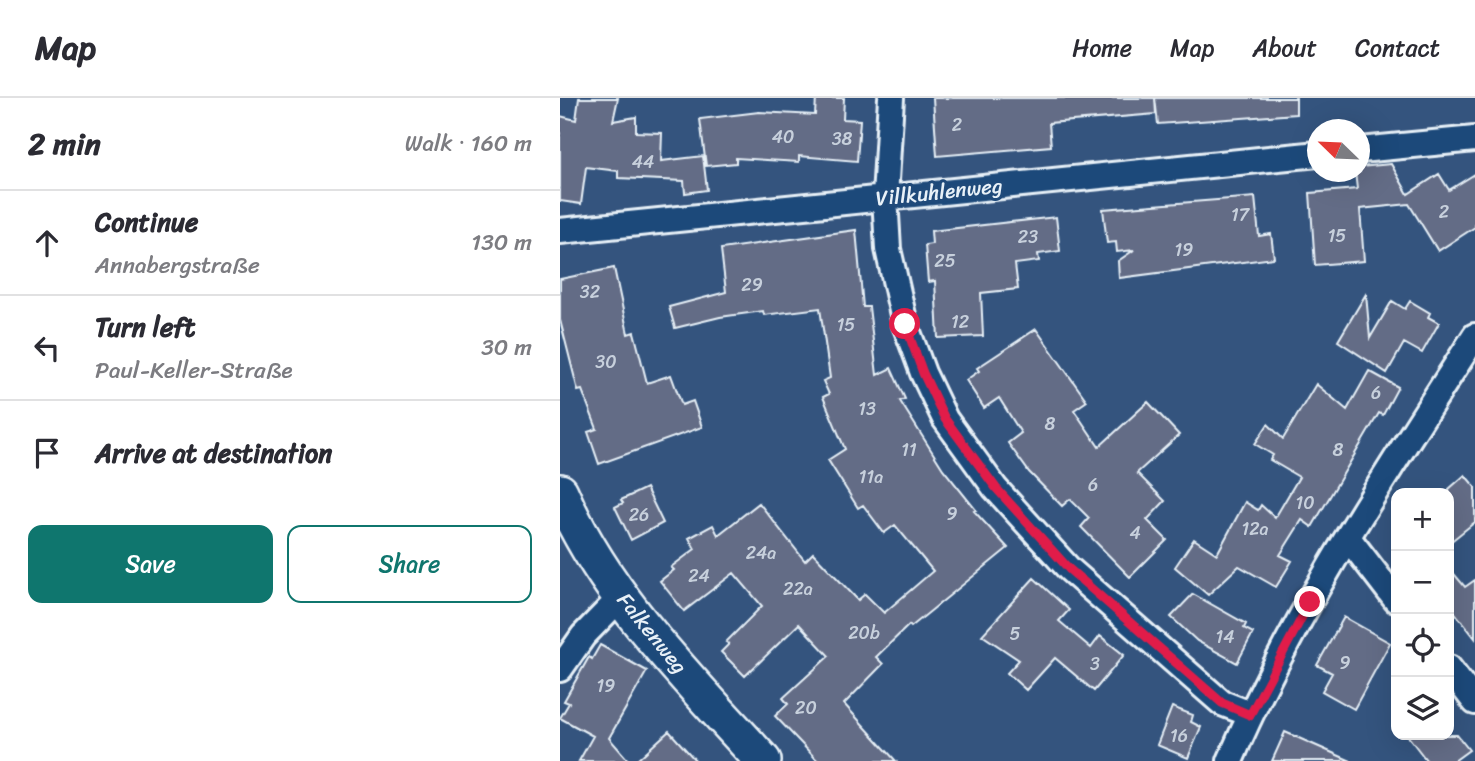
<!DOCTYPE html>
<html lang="en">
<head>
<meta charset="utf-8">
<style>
  :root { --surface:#fff; --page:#f2f2f3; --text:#2b2b33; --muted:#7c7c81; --line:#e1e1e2; --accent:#0f766e }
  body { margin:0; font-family:Sriracha,sans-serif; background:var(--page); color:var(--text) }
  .controls { position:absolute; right:21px; bottom:21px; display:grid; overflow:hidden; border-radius:14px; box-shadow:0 7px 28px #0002 }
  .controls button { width:63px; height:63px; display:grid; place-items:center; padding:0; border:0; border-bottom:2px solid var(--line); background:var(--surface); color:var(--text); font:35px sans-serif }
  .compass { position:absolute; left:747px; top:21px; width:63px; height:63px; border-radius:50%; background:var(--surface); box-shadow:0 7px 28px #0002; rotate:293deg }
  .stop { position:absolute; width:21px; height:21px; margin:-16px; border:5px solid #e11d48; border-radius:50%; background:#fff }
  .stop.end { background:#e11d48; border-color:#fff; box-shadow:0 2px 7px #0008 }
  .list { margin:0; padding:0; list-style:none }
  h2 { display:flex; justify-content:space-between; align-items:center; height:91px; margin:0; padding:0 28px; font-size:30px }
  h2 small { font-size:23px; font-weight:400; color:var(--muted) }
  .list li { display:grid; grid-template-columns:46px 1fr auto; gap:21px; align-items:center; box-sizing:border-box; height:105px; padding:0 28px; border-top:2px solid var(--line) }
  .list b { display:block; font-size:26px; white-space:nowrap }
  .list p { margin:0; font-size:23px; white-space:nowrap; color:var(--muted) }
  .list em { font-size:23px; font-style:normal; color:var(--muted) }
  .actions { display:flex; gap:14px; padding:21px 28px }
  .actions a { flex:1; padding:16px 0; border:2px solid var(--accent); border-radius:14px; text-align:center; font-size:24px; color:var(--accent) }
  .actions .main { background:var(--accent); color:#fff }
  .icon { flex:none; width:38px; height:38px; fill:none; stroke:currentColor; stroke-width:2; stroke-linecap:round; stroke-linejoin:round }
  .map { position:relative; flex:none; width:915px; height:663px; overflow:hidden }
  header { display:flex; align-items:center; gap:42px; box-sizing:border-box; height:98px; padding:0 35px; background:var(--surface); border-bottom:2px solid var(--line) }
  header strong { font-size:33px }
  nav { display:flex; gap:38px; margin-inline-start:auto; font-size:24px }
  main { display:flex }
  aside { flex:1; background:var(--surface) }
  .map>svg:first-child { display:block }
  .building { fill:#646c86; stroke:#e8f1f8; stroke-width:2 }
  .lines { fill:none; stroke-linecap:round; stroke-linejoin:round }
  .street-casing { stroke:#e8f1f8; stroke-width:30 }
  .secondary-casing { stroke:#e8f1f8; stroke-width:40 }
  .street { stroke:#1f4a7a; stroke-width:24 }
  .secondary { stroke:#1f4a7a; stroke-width:35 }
  .route { stroke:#e11d48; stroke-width:9 }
  .labels { text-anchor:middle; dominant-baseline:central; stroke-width:6; stroke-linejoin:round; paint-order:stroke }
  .number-label { font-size:18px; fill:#c7d0dc }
  .street-label { font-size:21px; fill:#e8f1f8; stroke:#1f4a7a }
</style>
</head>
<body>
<header>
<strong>Map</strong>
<nav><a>Home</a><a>Map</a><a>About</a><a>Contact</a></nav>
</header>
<main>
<aside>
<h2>2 min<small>Walk · 160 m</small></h2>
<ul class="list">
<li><svg class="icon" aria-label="ahead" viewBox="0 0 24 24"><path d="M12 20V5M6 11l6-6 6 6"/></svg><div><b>Continue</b><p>Annabergstraße</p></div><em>130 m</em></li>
<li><svg class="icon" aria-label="left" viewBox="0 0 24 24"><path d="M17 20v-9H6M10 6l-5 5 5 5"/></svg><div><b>Turn left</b><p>Paul-Keller-Straße</p></div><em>30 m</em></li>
<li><svg class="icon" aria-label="arrive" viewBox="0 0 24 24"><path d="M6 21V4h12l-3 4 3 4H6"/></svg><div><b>Arrive at destination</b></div></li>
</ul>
<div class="actions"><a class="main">Save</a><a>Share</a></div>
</aside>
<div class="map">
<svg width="915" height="663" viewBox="0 0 915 663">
  <rect width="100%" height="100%" fill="#34547e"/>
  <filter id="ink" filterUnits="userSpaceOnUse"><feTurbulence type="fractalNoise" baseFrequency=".0143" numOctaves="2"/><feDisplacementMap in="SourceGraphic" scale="14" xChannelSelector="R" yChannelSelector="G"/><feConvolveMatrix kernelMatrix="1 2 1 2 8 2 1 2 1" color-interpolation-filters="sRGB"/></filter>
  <g filter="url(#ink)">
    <path class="building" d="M 19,0 L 58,0 L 53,23 L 76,19 L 76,34 L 102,35 L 101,63 L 143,58 L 147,92 L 125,95 L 124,83 L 58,80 L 58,73 L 26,69 L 21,106 L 0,103 L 0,18 L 16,22 Z
      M 256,0 L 284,0 L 283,21 L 300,22 L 297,63 L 239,58 L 239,64 L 176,60 L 176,65 L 146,68 L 140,21 L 199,14 L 255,17 Z
      M 373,0 L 595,0 L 596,16 L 489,25 L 491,48 L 377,58 Z
      M 595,0 L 736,0 L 736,16 L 598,26 Z
      M 831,66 L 848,96 L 879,76 L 889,92 L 915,76 L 915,129 L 878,153 L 849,106 L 800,111 L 804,163 L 755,167 L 750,95 L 797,91 L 795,74 L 800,74 L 800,69 Z
      M 695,99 L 699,138 L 711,136 L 714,160 L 559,180 L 558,163 L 574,152 L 557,154 L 556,144 L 547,145 L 543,111 Z
      M 496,119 L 500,153 L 478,156 L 479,163 L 455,166 L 458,191 L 421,195 L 423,238 L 378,240 L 375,183 L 368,184 L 365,147 L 372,146 L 371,133 Z
      M 296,132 L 303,209 L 309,209 L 317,277 L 331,270 L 345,301 L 340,303 L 383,371 L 416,412 L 414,413 L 448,450 L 351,529 L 349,527 L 316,559 L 323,566 L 284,606 L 336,663 L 258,663 L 215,618 L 228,606 L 223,600 L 269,558 L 239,526 L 185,578 L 161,554 L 169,546 L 166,544 L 202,508 L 174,475 L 124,513 L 100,483 L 114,472 L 111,469 L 135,451 L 129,440 L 153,427 L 158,437 L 199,405 L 245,463 L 253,455 L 298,502 L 305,496 L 324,515 L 373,473 L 335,427 L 324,435 L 303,407 L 298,410 L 268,362 L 285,351 L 263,299 L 269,296 L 263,283 L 270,280 L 260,210 L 204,217 L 203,213 L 160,219 L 115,230 L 109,209 L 166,194 L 161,151 Z
      M 54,170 L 68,236 L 74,234 L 87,285 L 111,277 L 122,307 L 133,303 L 142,329 L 39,366 L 28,334 L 37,331 L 22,292 L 18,293 L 0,222 L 0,181 Z
      M 806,196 L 810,240 L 832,203 L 845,211 L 850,203 L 870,215 L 868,219 L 879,225 L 862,255 L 844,245 L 827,275 L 778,243 Z
      M 476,231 L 527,303 L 514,312 L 539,349 L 588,304 L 619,337 L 577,375 L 605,403 L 587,422 L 607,442 L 570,479 L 521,429 L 529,420 L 510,401 L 502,408 L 469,374 L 448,345 L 461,335 L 439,300 L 424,310 L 406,282 L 419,273 L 417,270 Z
      M 809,273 L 838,289 L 823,317 L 819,315 L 752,429 L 742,422 L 720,457 L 732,463 L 716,489 L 679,468 L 648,497 L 615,469 L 634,441 L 657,456 L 685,404 L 698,412 L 701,407 L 715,420 L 739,379 L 710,362 L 713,357 L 695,346 L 708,326 L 723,341 L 756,286 L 787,312 Z
      M 905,377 L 915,389 L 915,424 L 889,445 L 889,391 Z
      M 86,390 L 103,425 L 71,442 L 55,409 L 63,405 L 61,402 Z
      M 889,470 L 905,489 L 915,482 L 915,540 L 889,507 Z
      M 474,480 L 509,512 L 499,523 L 531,550 L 540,538 L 564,557 L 534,593 L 495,560 L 466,592 L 447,575 L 459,562 L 422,537 Z
      M 633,496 L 686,526 L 684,530 L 693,535 L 677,565 L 637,543 L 611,519 Z
      M 784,519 L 830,545 L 794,611 L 762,593 L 772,575 L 757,567 Z
      M 40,547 L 87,573 L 49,640 L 69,663 L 19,663 L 33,638 L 0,620 L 9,605 L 4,603 L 29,559 L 32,561 Z
      M 612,609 L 633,617 L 631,624 L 641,629 L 628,660 L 597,647 Z
      M 109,633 L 136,663 L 76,663 Z
      M 725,634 L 791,663 L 712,663 Z
      M 847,637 L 897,637 L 909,652 L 894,663 L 867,663 Z"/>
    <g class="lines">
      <g class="street-casing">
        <path id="street" d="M 331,0 L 325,99 L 328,151 L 345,226 L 363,275 L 385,321 L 435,390 L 509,471 L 662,605 L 690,616
          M 800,52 L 915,41
          M 0,133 L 758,56
          M 789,441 L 836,502
          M 889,570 L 915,604
          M 0,571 L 23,538 L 61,499
          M 670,663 C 734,513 827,375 915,238"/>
      </g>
      <g class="secondary-casing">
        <path id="secondary" d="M 0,394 C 44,498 129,581 203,663"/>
      </g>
      <use href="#street" class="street"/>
      <use href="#secondary" class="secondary"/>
    </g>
  </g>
  <g class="lines" filter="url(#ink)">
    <path class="route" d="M 345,226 L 363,275 L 385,321 L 436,390 L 509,471 L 662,605 L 690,617 L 750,504"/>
  </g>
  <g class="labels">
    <g class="number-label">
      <text x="397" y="27">2</text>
      <text x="223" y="39">40</text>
      <text x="282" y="41">38</text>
      <text x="83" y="64">44</text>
      <text x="884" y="114">2</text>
      <text x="680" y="117">17</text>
      <text x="777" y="138">15</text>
      <text x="468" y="139">23</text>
      <text x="624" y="152">19</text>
      <text x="385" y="163">25</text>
      <text x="192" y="187">29</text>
      <text x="30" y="194">32</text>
      <text x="400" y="224">12</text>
      <text x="286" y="227">15</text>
      <text x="46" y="264">30</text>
      <text x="816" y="295">6</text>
      <text x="307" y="311">13</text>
      <text x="490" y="326">8</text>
      <text x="349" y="352">11</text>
      <text x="778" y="352">8</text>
      <text x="311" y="379">11a</text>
      <text x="533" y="387">6</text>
      <text x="745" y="405">10</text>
      <text x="392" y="416">9</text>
      <text x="79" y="417">26</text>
      <text x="695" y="431">12a</text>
      <text x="575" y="435">4</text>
      <text x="201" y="455">24a</text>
      <text x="139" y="478">24</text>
      <text x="238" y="491">22a</text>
      <text x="304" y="535">20b</text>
      <text x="455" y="536">5</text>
      <text x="665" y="539">14</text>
      <text x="785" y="565">9</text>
      <text x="535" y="566">3</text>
      <text x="46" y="588">19</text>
      <text x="246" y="610">20</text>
      <text x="619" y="638">16</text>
    </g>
    <g class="street-label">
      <text transform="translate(379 94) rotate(-6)">Villkuhlenweg</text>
      <text transform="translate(92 535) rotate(51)">Falkenweg</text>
    </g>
  </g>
</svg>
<div class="controls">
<button>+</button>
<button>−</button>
<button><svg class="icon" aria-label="locate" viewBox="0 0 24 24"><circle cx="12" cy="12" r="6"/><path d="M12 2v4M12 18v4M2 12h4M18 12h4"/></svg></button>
<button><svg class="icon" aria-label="layers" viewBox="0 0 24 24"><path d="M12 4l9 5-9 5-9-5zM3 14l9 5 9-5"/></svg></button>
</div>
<svg class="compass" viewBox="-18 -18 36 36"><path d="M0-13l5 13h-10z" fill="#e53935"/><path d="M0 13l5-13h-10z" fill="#7c7c81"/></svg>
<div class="stop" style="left:345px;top:226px"></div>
<div class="stop end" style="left:750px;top:504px"></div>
</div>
</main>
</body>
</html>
